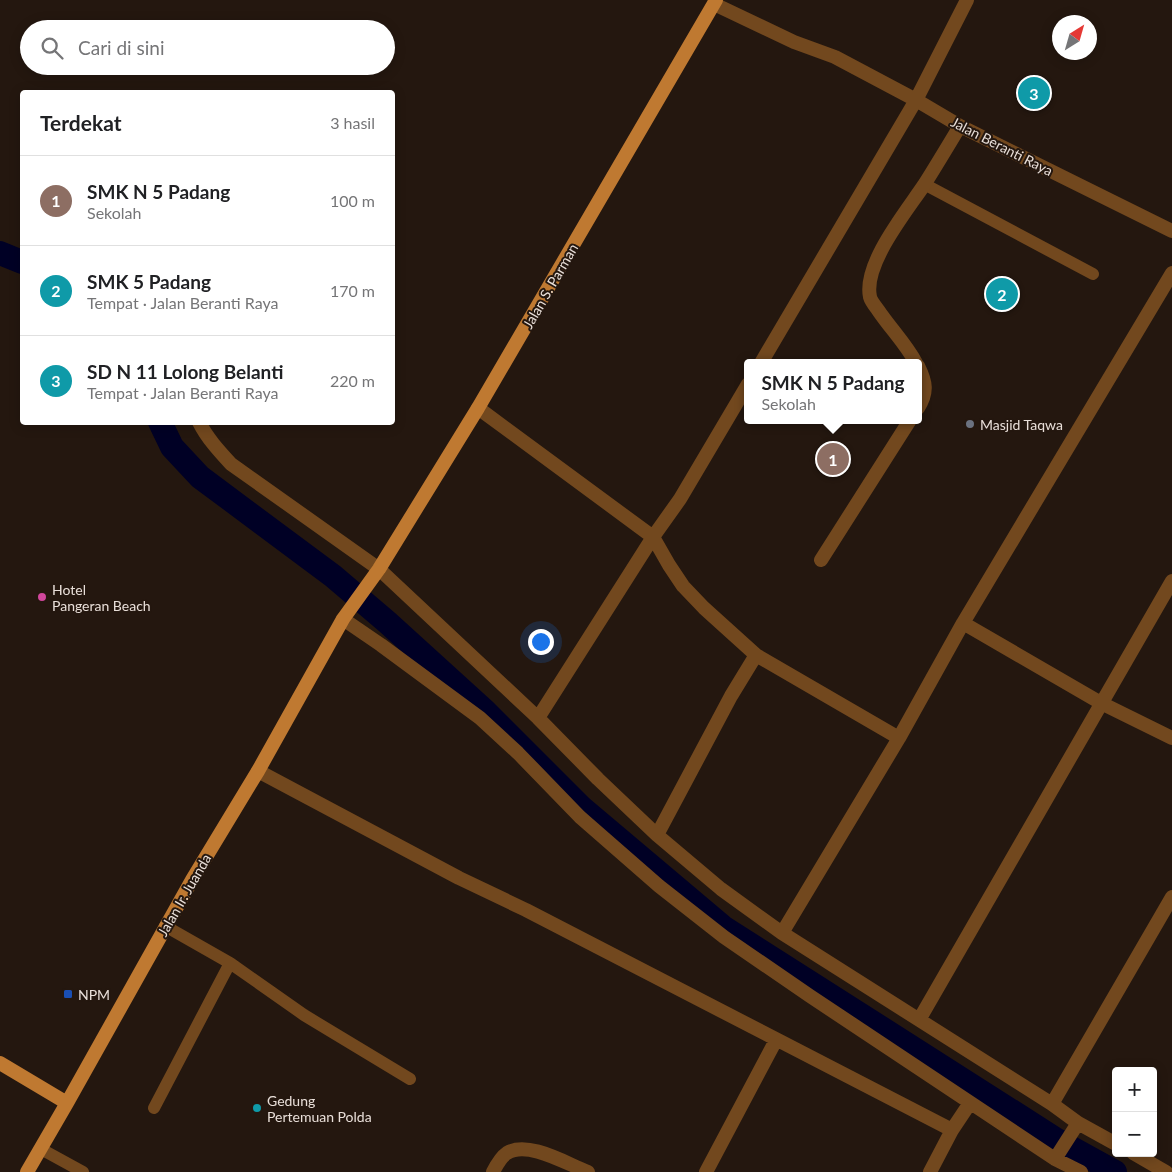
<!DOCTYPE html>
<html lang="id">
<head>
<meta charset="utf-8">
<style>
  :root { --surface:#fff; --page:#f2f2f2; --text:#202124; --muted:#757577; --line:#e0e0e0; --accent:#0b8043 }
  body { margin:0; font-family:Lato,sans-serif; background:var(--page); color:var(--text) }
  .controls { position:absolute; right:15px; bottom:15px; display:grid; overflow:hidden; border-radius:5px; box-shadow:0 2px 12px #0003 }
  .controls button { width:45px; height:45px; display:grid; place-items:center; padding:0; border:0; border-bottom:1px solid var(--line); background:var(--surface); color:var(--text); font:25px sans-serif }
  .compass { position:absolute; left:1052px; top:15px; width:45px; height:45px; border-radius:50%; background:var(--surface); box-shadow:0 2px 12px #0003; rotate:37deg }
  .you { position:absolute; left:540px; top:641px; width:18px; height:18px; margin:-12px; border:4px solid #fff; border-radius:50%; background:#1a73e8; box-shadow:0 0 0 8px #1a73e833 }
  .badge { display:grid; place-items:center; width:32px; height:32px; border-radius:50%; background:var(--accent); color:#fff; font-size:16px; font-weight:700 }
  .pin { position:absolute; translate:-50% -50%; border:2px solid #fff; box-shadow:0 1px 5px #0006 }
  .popup { position:absolute; left:744px; top:359px; width:178px; height:65px; box-sizing:border-box; display:grid; place-content:center; border-radius:5px; background:var(--surface); filter:drop-shadow(0 1px 4px #0005); font-size:16px; white-space:nowrap; color:var(--muted) }
  .popup b { font-size:19px; color:var(--text) }
  .popup::after { content:''; position:absolute; left:50%; top:100%; margin-left:-10px; border:10px solid transparent; border-top-color:var(--surface) }
  .list { margin:0; padding:0; list-style:none }
  h2 { display:flex; justify-content:space-between; align-items:center; height:65px; margin:0; padding:0 20px; font-size:21px }
  h2 small { font-size:16px; font-weight:400; color:var(--muted) }
  .list li { display:grid; grid-template-columns:32px 1fr auto; gap:15px; align-items:center; box-sizing:border-box; height:90px; padding:0 20px; border-top:1px solid var(--line) }
  .list b { display:block; font-size:19px; white-space:nowrap }
  .list p { margin:0; font-size:16px; white-space:nowrap; color:var(--muted) }
  .list em { font-size:16px; font-style:normal; color:var(--muted) }
  .icon { flex:none; width:28px; height:28px; fill:none; stroke:currentColor; stroke-width:2; stroke-linecap:round; stroke-linejoin:round }
  .map { position:relative; flex:none; width:1172px; height:1172px; overflow:hidden }
  .search { position:absolute; background:var(--surface); box-shadow:0 2px 12px #0003; left:20px; top:20px; width:375px; height:55px; display:flex; align-items:center; gap:12px; box-sizing:border-box; padding:0 18px; border-radius:28px; color:var(--muted); font-size:19px }
  .panel { position:absolute; background:var(--surface); box-shadow:0 2px 12px #0003; left:20px; top:90px; width:375px; height:335px; border-radius:5px }
  .map>svg:first-child { display:block }
  .lines { fill:none; stroke-linecap:round; stroke-linejoin:round }
  .canal { stroke:#000025; stroke-width:24 }
  .service { stroke:#72481e; stroke-width:12 }
  .minor { stroke:#72481e; stroke-width:14 }
  .primary { stroke:#bf7931; stroke-width:14 }
  .worship-dot { fill:#6b7280; stroke:#24170f; stroke-width:2 }
  .hotel-dot { fill:#d1479c; stroke:#24170f; stroke-width:2 }
  .transit-dot { fill:#1a4fb4; stroke:#24170f; stroke-width:2 }
  .culture-dot { fill:#0f9aa8; stroke:#24170f; stroke-width:2 }
  .labels { text-anchor:middle; dominant-baseline:central; stroke-width:4; stroke-linejoin:round; paint-order:stroke }
  .street-label { font-size:14px; fill:#e9dfd9; stroke:#24170f }
  .poi-label { font-size:14px; fill:#e9dfd9; stroke:#24170f; text-anchor:start }
</style>
</head>
<body>
<div class="map">
<svg width="1172" height="1172" viewBox="0 0 1172 1172">
  <rect width="100%" height="100%" fill="#24170f"/>
  <g class="lines">
    <path class="canal" d="M 0,253 L 22,262
      M 160,422 L 172,447 L 200,477 L 333,576 L 387,622 L 486,712 L 582,808 L 723,927 L 1057,1140 L 1115,1172"/>
    <path class="service" d="M 924,184 L 1093,274
      M 165,926 L 230,963 L 304,1015 L 410,1079
      M 154,1108 L 230,963
      M 41,1149 L 83,1172"/>
    <path class="minor" d="M 714,4 L 794,42 L 835,57 L 916,100 L 960,126 L 1172,231
      M 761,363 L 916,100 L 967,0
      M 916,363 C 906,344 890,328 878,310 C 875,306 871,301 870,297 C 863,264 906,212 924,185 C 936,166 948,146 960,126
      M 918,366 C 926,382 928,392 918,408
      M 478,408 L 653,537 L 669,565 L 683,586 L 704,608 L 756,655 L 899,738
      M 199,422 C 207,438 219,451 231,464 L 379,569 L 538,718 L 598,779 L 657,835 L 721,889 L 782,933 L 1052,1104 L 1078,1123 L 1116,1144
      M 821,560 L 910,420
      M 343,619 L 381,645 L 480,718 L 518,753 L 580,817 L 659,886 L 724,937 L 810,996 L 1055,1159 L 1081,1172
      M 963,623 L 1101,703 L 1172,738
      M 538,718 L 653,537 L 680,499 L 748,384
      M 258,771 L 459,878 L 526,910 L 952,1130
      M 657,835 L 731,696 L 756,655
      M 782,933 L 899,738 L 963,623 L 1172,273
      M 919,1020 L 1172,581
      M 1052,1104 L 1172,897
      M 1133,1153 L 1166,1172
      M 1055,1159 L 1078,1123
      M 493,1172 C 496,1166 501,1157 507,1153 C 528,1140 567,1164 588,1172
      M 706,1172 L 776,1040
      M 930,1172 L 952,1130 L 970,1103"/>
    <path class="primary" d="M 0,1063 L 67,1103
      M 27,1172 L 67,1103 L 192,880 L 258,771 L 343,619 L 379,569 L 478,408 L 716,0"/>
  </g>
  <circle class="worship-dot" cx="970" cy="424" r="5"/>
  <circle class="hotel-dot" cx="42" cy="597" r="5"/>
  <rect class="transit-dot" x="63" y="989" width="10" height="10" rx="2.5"/>
  <circle class="culture-dot" cx="257" cy="1108" r="5"/>
  <g class="labels">
    <g class="street-label">
      <text transform="translate(1002 146) rotate(27)">Jalan Beranti Raya</text>
      <text transform="translate(550 286) rotate(-60)">Jalan S. Parman</text>
      <text transform="translate(184 895) rotate(-60)">Jalan Ir. Juanda</text>
    </g>
    <g class="poi-label">
      <text x="980" y="424">Masjid Taqwa</text>
      <text x="52" y="589">Hotel<tspan x="52" dy="16">Pangeran Beach</tspan></text>
      <text x="78" y="994">NPM</text>
      <text x="267" y="1100">Gedung<tspan x="267" dy="16">Pertemuan Polda</tspan></text>
    </g>
  </g>
</svg>
<div class="controls">
<button>+</button>
<button>−</button>
</div>
<svg class="compass" viewBox="-18 -18 36 36"><path d="M0-13l5 13h-10z" fill="#e53935"/><path d="M0 13l5-13h-10z" fill="#757577"/></svg>
<div class="you"></div>
<div class="pin badge" style="left:833px;top:459px;background:#8d6e63">1</div>
<div class="popup"><b>SMK N 5 Padang</b>Sekolah</div>
<div class="pin badge" style="left:1002px;top:294px;background:#0f9aa8">2</div>
<div class="pin badge" style="left:1034px;top:93px;background:#0f9aa8">3</div>
<div class="search"><svg class="icon" aria-label="search" viewBox="0 0 24 24"><circle cx="10" cy="10" r="6"/><path d="M15 15l6 6"/></svg>Cari di sini</div>
<section class="panel">
<h2>Terdekat<small>3 hasil</small></h2>
<ul class="list">
<li><span class="badge" style="background:#8d6e63">1</span><div><b>SMK N 5 Padang</b><p>Sekolah</p></div><em>100 m</em></li>
<li><span class="badge" style="background:#0f9aa8">2</span><div><b>SMK 5 Padang</b><p>Tempat · Jalan Beranti Raya</p></div><em>170 m</em></li>
<li><span class="badge" style="background:#0f9aa8">3</span><div><b>SD N 11 Lolong Belanti</b><p>Tempat · Jalan Beranti Raya</p></div><em>220 m</em></li>
</ul>
</section>
</div>
</body>
</html>
